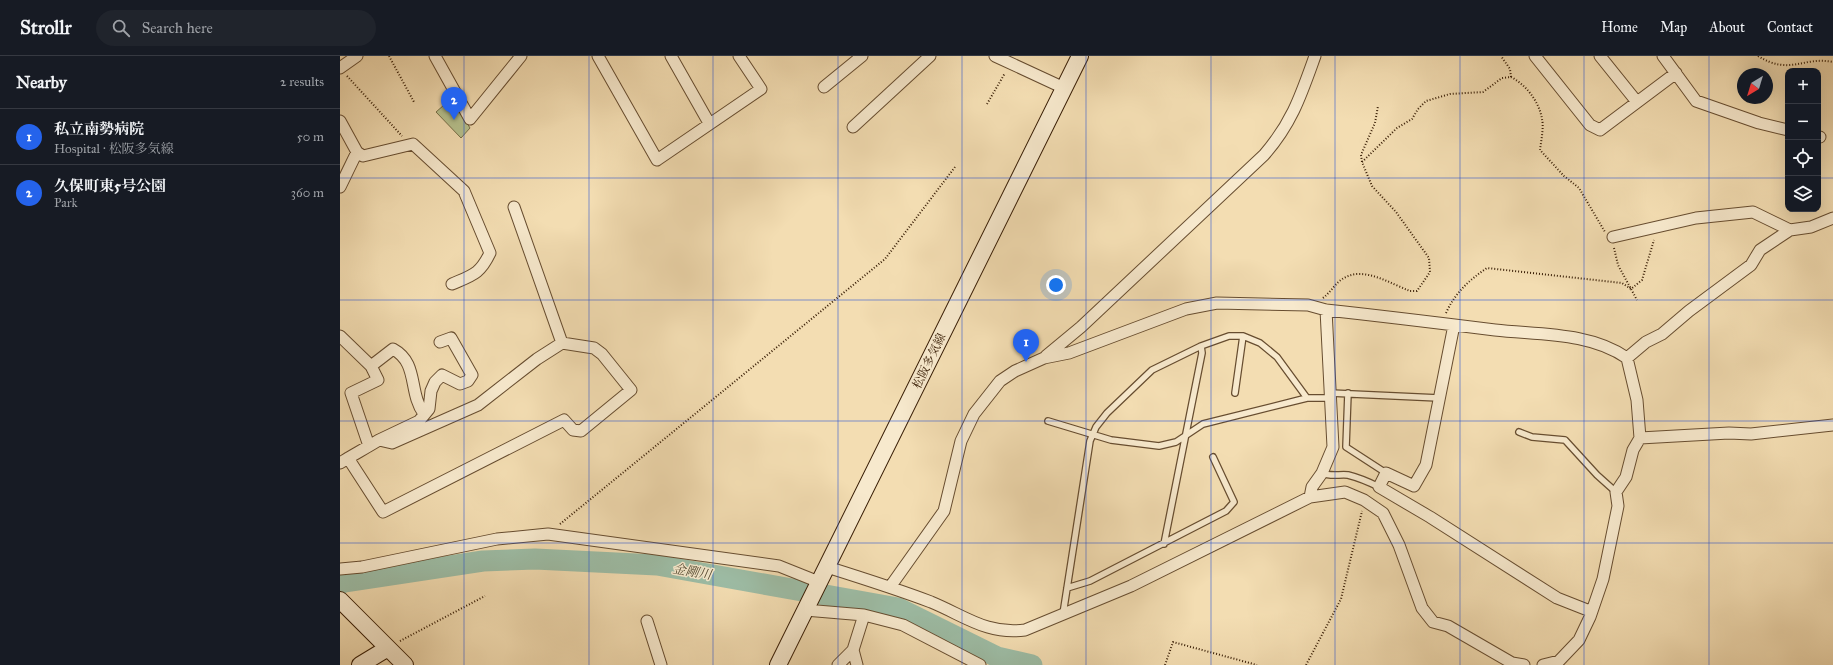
<!DOCTYPE html>
<html lang="en">
<head>
<meta charset="utf-8">
<style>
  :root { --surface:#171b24; --page:#20242c; --text:#f1f3f6; --muted:#9ea1a6; --line:#363941; --accent:#2563eb }
  body { margin:0; font-family:"IM FELL Great Primer","Noto Serif JP",serif; background:var(--page); color:var(--text) }
  .controls { position:absolute; right:12px; top:12px; display:grid; overflow:hidden; border-radius:8px; box-shadow:0 4px 16px #0002 }
  .controls button { width:36px; height:36px; display:grid; place-items:center; padding:0; border:0; border-bottom:1px solid var(--line); background:var(--surface); color:var(--text); font:20px sans-serif }
  .compass { position:absolute; left:1397px; top:12px; width:36px; height:36px; border-radius:50%; background:var(--surface); box-shadow:0 4px 16px #0002; rotate:218deg }
  .you { position:absolute; left:716px; top:229px; width:14px; height:14px; margin:-10px; border:3px solid #fff; border-radius:50%; background:#1a73e8; box-shadow:0 0 0 6px #1a73e833 }
  .badge { display:grid; place-items:center; width:26px; height:26px; border-radius:50%; background:var(--accent); color:#fff; font-size:13px; font-weight:700 }
  .pin { position:absolute; translate:-50% -33px; filter:drop-shadow(0 1px 2px #0008) }
  .pin::after { content:''; position:absolute; top:21px; width:14px; height:12px; background:inherit; clip-path:polygon(0 0,100% 0,50% 100%) }
  .list { margin:0; padding:0; list-style:none }
  h2 { display:flex; justify-content:space-between; align-items:center; height:52px; margin:0; padding:0 16px; font-size:17px }
  h2 small { font-size:13px; font-weight:400; color:var(--muted) }
  .list li { display:grid; grid-template-columns:26px 1fr auto; gap:12px; align-items:center; box-sizing:border-box; height:56px; padding:0 16px; border-top:1px solid var(--line) }
  .list b { display:block; font-size:15px; white-space:nowrap }
  .list p { margin:0; font-size:13px; white-space:nowrap; color:var(--muted) }
  .list em { font-size:13px; font-style:normal; color:var(--muted) }
  .icon { flex:none; width:22px; height:22px; fill:none; stroke:currentColor; stroke-width:2; stroke-linecap:round; stroke-linejoin:round }
  .map { position:relative; flex:none; width:1493px; height:609px; overflow:hidden }
  header { display:flex; align-items:center; gap:24px; box-sizing:border-box; height:56px; padding:0 20px; background:var(--surface); border-bottom:1px solid var(--line) }
  header strong { font-size:19px }
  nav { display:flex; gap:22px; margin-inline-start:auto; font-size:14px }
  .search { width:280px; height:36px; background:var(--page); display:flex; align-items:center; gap:10px; box-sizing:border-box; padding:0 14px; border-radius:22px; color:var(--muted); font-size:15px }
  main { display:flex }
  aside { flex:1; background:var(--surface) }
  .map>svg:first-child { display:block }
  .green { fill:#b7c28f; stroke:#78704a }
  .lines { fill:none; stroke-linecap:round; stroke-linejoin:round }
  .river { stroke:#9dbda6; stroke-width:21 }
  .lane-casing { stroke:#674d30; stroke-width:8 }
  .street-casing { stroke:#674d30; stroke-width:13 }
  .secondary-casing { stroke:#381d05; stroke-width:18 }
  .path { stroke:#381d05; stroke-width:2; stroke-dasharray:1 2; stroke-linecap:butt }
  .lane { stroke:#f7e9cd; stroke-width:5.5 }
  .street { stroke:#f7e9cd; stroke-width:11 }
  .secondary { stroke:#f7e9cd; stroke-width:16 }
  .grid { fill:none; stroke:#1d4ed8; stroke-width:1; stroke-opacity:0.55 }
  .labels { text-anchor:middle; dominant-baseline:central; stroke-width:3; stroke-linejoin:round; paint-order:stroke }
  .street-label { font-size:12px; fill:#381d05; stroke:#f7e9cd }
  .water-label { font-size:13px; font-style:italic; fill:#564d35; stroke:#f7e9cd }
</style>
</head>
<body>
<header>
<strong>Strollr</strong>
<div class="search"><svg class="icon" aria-label="search" viewBox="0 0 24 24"><circle cx="10" cy="10" r="6"/><path d="M15 15l6 6"/></svg>Search here</div>
<nav><a>Home</a><a>Map</a><a>About</a><a>Contact</a></nav>
</header>
<main>
<aside>
<h2>Nearby<small>2 results</small></h2>
<ul class="list">
<li><span class="badge">1</span><div><b>私立南勢病院</b><p>Hospital · 松阪多気線</p></div><em>50 m</em></li>
<li><span class="badge">2</span><div><b>久保町東5号公園</b><p>Park</p></div><em>360 m</em></li>
</ul>
</aside>
<div class="map">
<svg width="1493" height="609" viewBox="0 0 1493 609">
  <rect width="100%" height="100%" fill="#f3ddb2"/>
  <filter id="stains"><feTurbulence type="fractalNoise" baseFrequency=".005" numOctaves="4"/><feColorMatrix values="0 0 0 0 .2 0 0 0 0 .09 0 0 0 0 .02 0 0 0 .5 -.17"/></filter>
  <radialGradient id="worn" r=".72"><stop offset=".6" stop-color="#630" stop-opacity="0"/><stop offset="1" stop-color="#630" stop-opacity=".3"/></radialGradient>
  <path class="green" d="M 112,42 L 130,72 L 121,82 L 96,56 Z"/>
  <g class="lines">
    <path class="river" d="M 0,528 L 4,526 L 143,505 L 195,503 L 317,509 L 558,552 L 657,601 L 692,609"/>
    <g class="lane-casing">
      <path id="lane" d="M 895,337 L 903,280
        M 990,337 L 1099,342
        M 1008,337 L 1006,391 L 1046,417
        M 708,365 L 771,384 L 819,390 L 836,386 L 863,368 L 967,342
        M 1179,376 L 1192,381 L 1225,384 L 1257,419 L 1276,436
        M 982,417 C 991,421 999,418 1008,419 C 1020,422 1029,426 1039,431
        M 824,488 L 862,297 L 861,290
        M 727,532 L 750,525 L 886,455 L 894,446 L 873,401
        M 723,558 L 750,385 L 756,371 L 767,357 L 812,314 L 861,290 L 889,280 L 903,280 L 920,287 L 937,301 L 967,342 L 990,342"/>
    </g>
    <g class="street-casing">
      <path id="street" d="M 95,0 L 130,63 L 181,0
        M 258,0 L 317,104 L 421,33 L 399,0
        M 331,0 L 369,67
        M 655,0 L 724,32
        M 1195,0 L 1250,69 L 1260,74 L 1336,17
        M 1260,0 L 1297,46
        M 1323,0 L 1356,45 L 1419,67 L 1448,74
        M 0,12 L 17,0
        M 484,31 L 522,0
        M 0,65 L 17,96 L 23,100 L 73,88 L 124,135 L 150,197 C 140,218 133,219 112,228
        M 513,71 L 590,0
        M 1478,81 L 1480,81
        M 0,131 L 17,96
        M 174,151 L 222,287
        M 1273,181 L 1356,162 L 1413,156 L 1450,174
        M 1114,269 L 1086,409 L 1074,430 L 1046,417 L 1039,431 L 1090,461 L 1217,542 L 1250,555
        M 0,280 L 31,310 L 38,324 L 11,337 L 29,390
        M 706,300 L 741,271 L 924,99 C 952,67 961,39 975,0
        M 1287,302 L 1306,286 L 1322,278 L 1349,255 L 1411,209 L 1420,194 L 1450,174 L 1471,171 L 1493,162
        M 31,310 L 53,293 C 79,307 68,336 84,358
        M 1300,382 L 1389,377 L 1411,378 L 1493,369
        M 39,384 L 79,365 L 89,353 L 91,335 L 95,326 L 102,319 L 120,328 L 128,325 L 132,319 L 111,282 L 100,286
        M 0,407 C 13,399 26,392 39,384 L 52,387 L 138,349 L 197,303 L 222,287 L 254,292 L 262,298 L 291,334 L 241,375 L 233,374 L 224,364 L 43,456 L 8,402
        M 970,441 L 972,431 L 982,417 L 993,391 L 986,254
        M 487,511 C 522,522 557,533 591,546 C 625,560 647,579 685,574 L 791,530 L 970,441 L 1005,436 L 1024,444 L 1043,457 L 1059,489 L 1082,552 L 1093,566 L 1108,570 L 1172,607 L 1184,609
        M 0,513 L 22,511 L 157,483 L 208,478 L 439,510 L 479,526
        M 550,531 L 604,455 L 621,385 L 634,358 L 660,325 L 675,315 L 704,302 L 729,297 L 846,253 L 877,247 L 968,249 L 986,254 C 1042,260 1099,267 1155,274 C 1199,279 1250,276 1287,302 L 1297,344 L 1300,382 L 1293,394 L 1286,421 L 1276,436 L 1278,450 L 1263,523 L 1250,561 L 1239,584 L 1219,605 L 1203,609
        M 465,554 L 524,559 L 563,569 L 640,609
        M 307,565 L 321,609
        M 513,594 L 517,609
        M 498,609 L 513,594 L 524,559"/>
    </g>
    <g class="secondary-casing">
      <path id="secondary" d="M 0,544 L 65,609
        M 20,609 L 48,592
        M 438,609 L 740,0"/>
    </g>
    <path class="path" d="M 49,0 L 74,46
      M 1418,0 C 1450,20 1463,0 1493,6
      M 7,20 L 62,80
      M 1171,21 C 1186,29 1199,45 1202,63 C 1204,72 1201,85 1200,94 L 1224,120 L 1239,132 L 1265,176
      M 647,48 L 665,17
      M 1022,106 L 1057,72 L 1072,63 L 1078,53 L 1086,45 L 1110,38 L 1143,36 L 1162,22 L 1171,21 L 1170,13 L 1161,0
      M 1274,192 L 1278,209 L 1297,244
      M 983,242 C 991,236 996,226 1004,222 C 1024,210 1051,228 1070,235 L 1077,235 L 1090,216 L 1089,202 L 1056,156 L 1032,130 L 1022,106 L 1021,99 L 1035,67 L 1038,50
      M 1106,257 C 1115,237 1129,224 1147,212 L 1282,227 L 1291,233 L 1302,224 L 1314,184
      M 220,468 L 545,203 L 615,111
      M 60,585 L 145,540
      M 825,609 L 833,586 L 917,609
      M 966,609 L 1001,543 L 1022,455"/>
    <use href="#lane" class="lane"/>
    <use href="#street" class="street"/>
    <use href="#secondary" class="secondary"/>
  </g>
  <path class="grid" d="M 124,0 L 124,609M 249,0 L 249,609M 373,0 L 373,609M 498,0 L 498,609M 622,0 L 622,609M 746,0 L 746,609M 871,0 L 871,609M 995,0 L 995,609M 1120,0 L 1120,609M 1244,0 L 1244,609M 1369,0 L 1369,609M 0,122 L 1448,122M 1478,122 L 1493,122M 0,244 L 1493,244M 0,365 L 1493,365M 0,487 L 1493,487"/>
  <g class="labels">
    <g class="street-label">
      <text transform="translate(589 305) rotate(-64)">松阪多気線</text>
    </g>
    <g class="water-label">
      <text transform="translate(352 516) rotate(10)">金剛川</text>
    </g>
  </g>
  <rect width="100%" height="100%" filter="url(#stains)"/>
  <rect width="100%" height="100%" fill="url(#worn)"/>
</svg>
<div class="controls">
<button>+</button>
<button>−</button>
<button><svg class="icon" aria-label="locate" viewBox="0 0 24 24"><circle cx="12" cy="12" r="6"/><path d="M12 2v4M12 18v4M2 12h4M18 12h4"/></svg></button>
<button><svg class="icon" aria-label="layers" viewBox="0 0 24 24"><path d="M12 4l9 5-9 5-9-5zM3 14l9 5 9-5"/></svg></button>
</div>
<svg class="compass" viewBox="-18 -18 36 36"><path d="M0-13l5 13h-10z" fill="#e53935"/><path d="M0 13l5-13h-10z" fill="#9ea1a6"/></svg>
<div class="you"></div>
<div class="pin badge" style="left:686px;top:306px">1</div>
<div class="pin badge" style="left:114px;top:64px">2</div>
</div>
</main>
</body>
</html>
